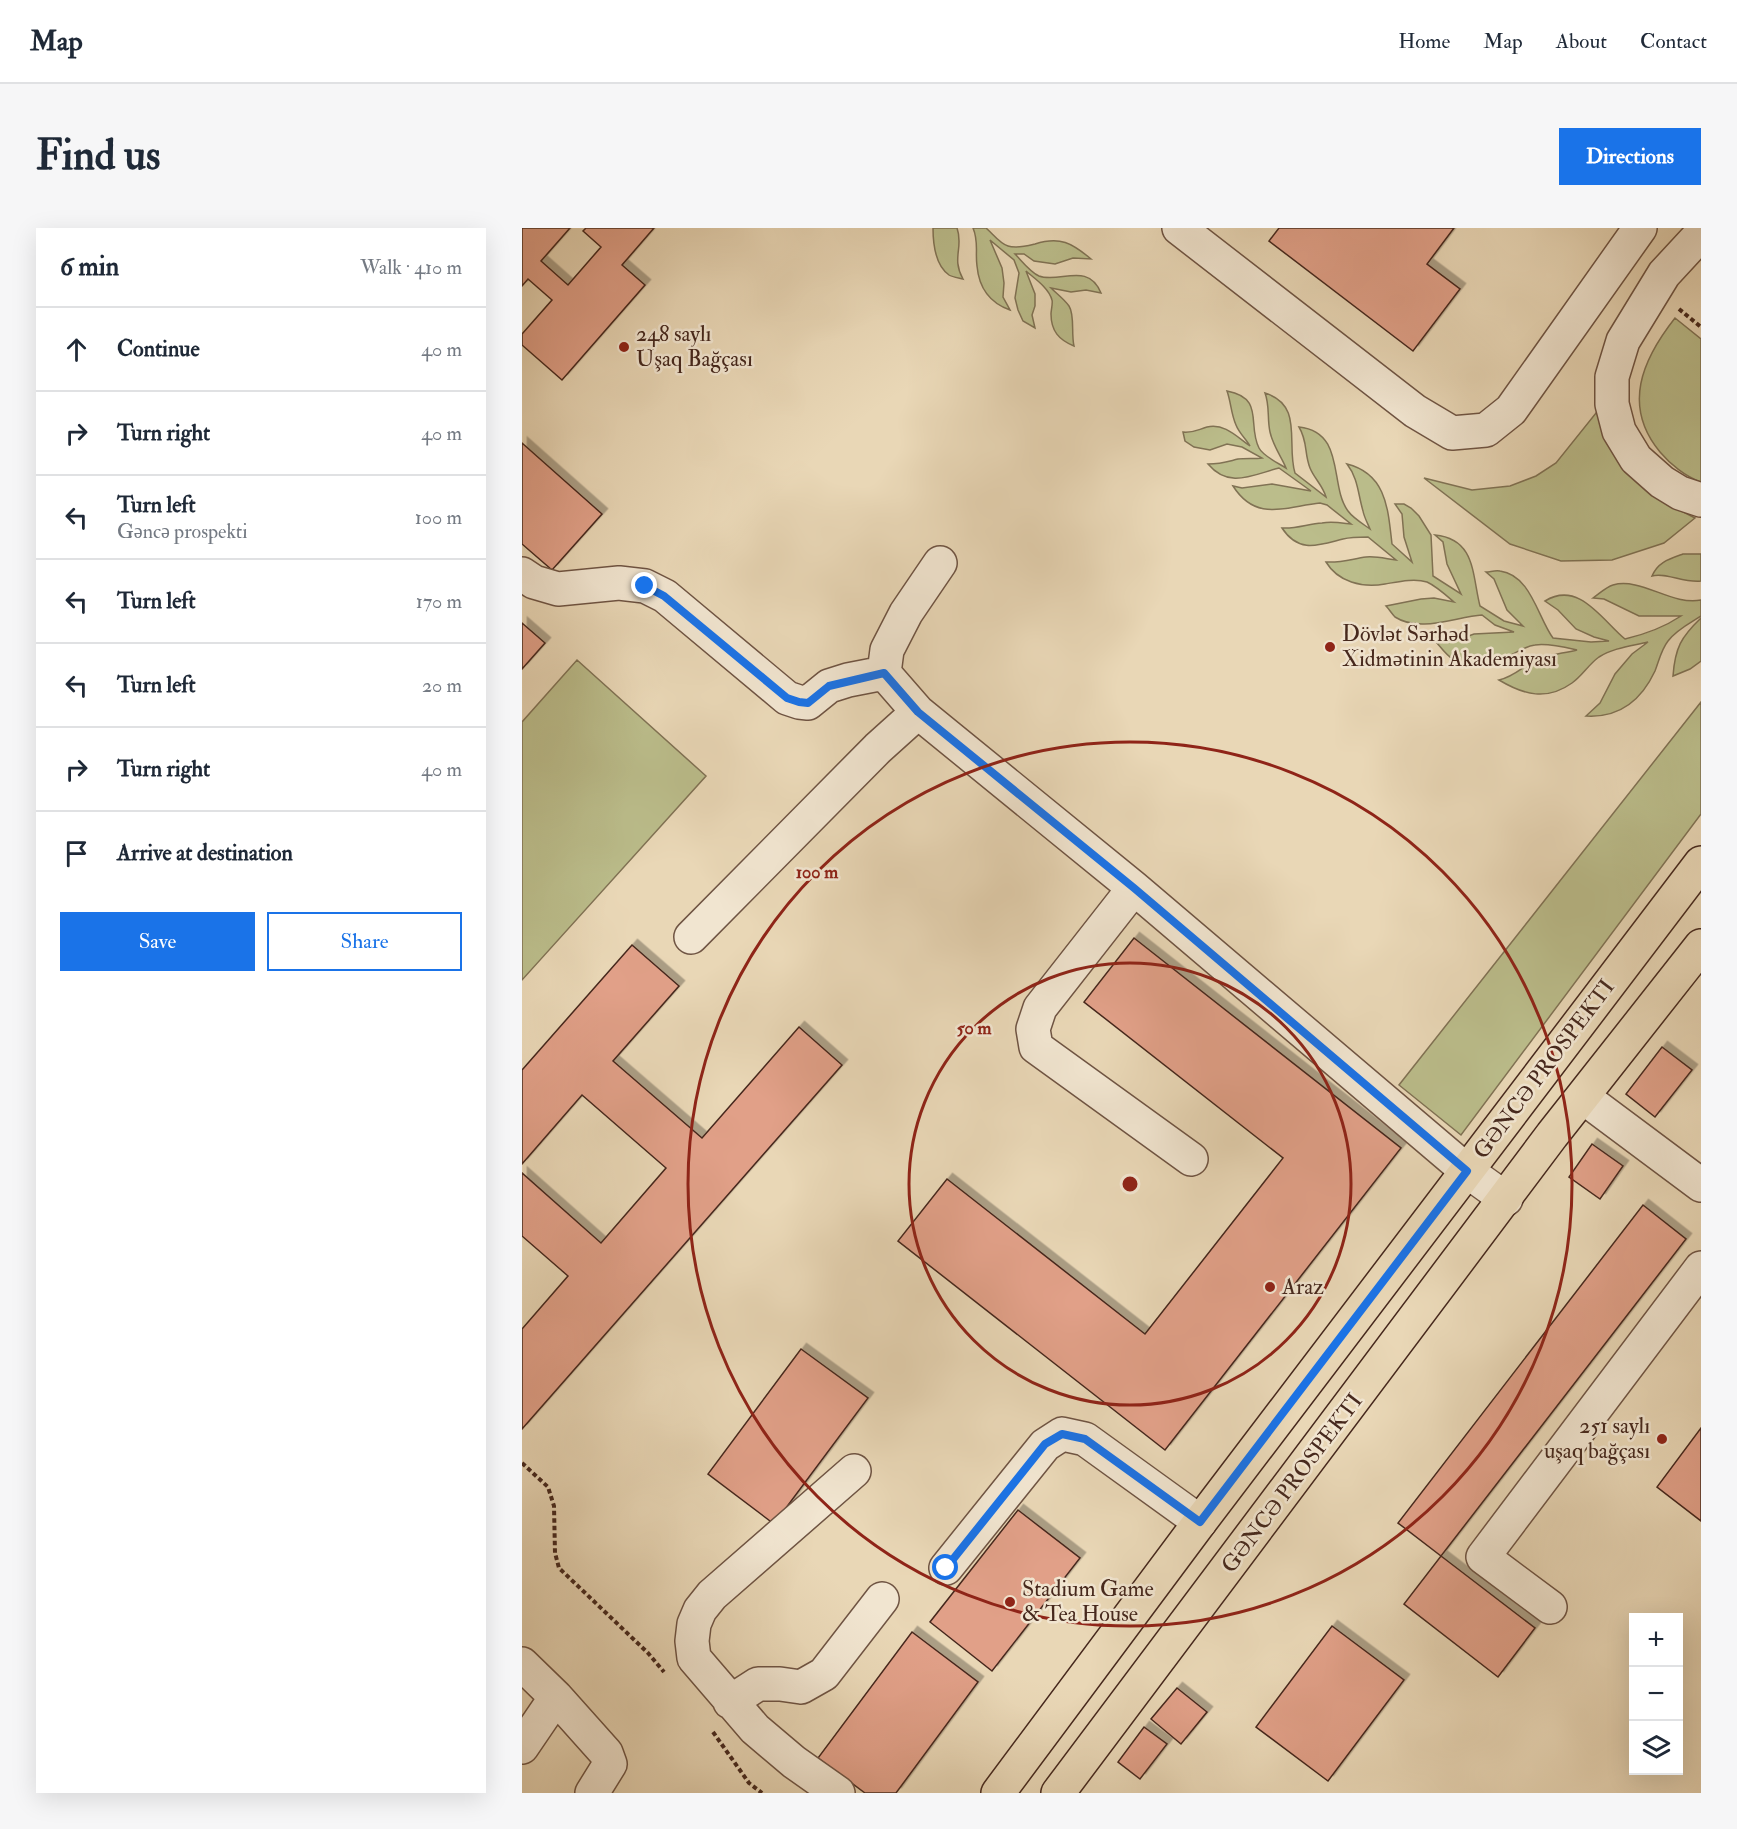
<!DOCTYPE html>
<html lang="en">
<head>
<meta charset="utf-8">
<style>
  :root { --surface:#fff; --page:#f6f6f7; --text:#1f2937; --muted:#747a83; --line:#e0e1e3; --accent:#1a73e8 }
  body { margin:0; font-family:"IM FELL Double Pica",serif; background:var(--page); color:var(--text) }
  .controls { position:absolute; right:18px; bottom:18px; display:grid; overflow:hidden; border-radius:0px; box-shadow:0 6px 24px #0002 }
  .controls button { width:54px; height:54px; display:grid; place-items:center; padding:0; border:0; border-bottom:2px solid var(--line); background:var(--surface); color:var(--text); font:30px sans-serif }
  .stop { position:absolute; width:18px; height:18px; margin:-14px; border:4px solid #1a73e8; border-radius:50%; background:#fff }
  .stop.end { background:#1a73e8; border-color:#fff; box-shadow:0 2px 6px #0008 }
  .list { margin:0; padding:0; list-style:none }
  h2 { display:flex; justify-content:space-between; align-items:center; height:78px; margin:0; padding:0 24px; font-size:26px }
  h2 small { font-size:20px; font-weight:400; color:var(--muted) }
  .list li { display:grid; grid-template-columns:39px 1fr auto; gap:18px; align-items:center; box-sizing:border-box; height:84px; padding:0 24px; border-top:2px solid var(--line) }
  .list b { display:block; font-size:22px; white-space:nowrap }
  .list p { margin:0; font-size:20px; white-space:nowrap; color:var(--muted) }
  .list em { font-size:20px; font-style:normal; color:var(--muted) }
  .actions { display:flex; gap:12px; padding:18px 24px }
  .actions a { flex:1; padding:14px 0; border:2px solid var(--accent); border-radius:0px; text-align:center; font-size:21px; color:var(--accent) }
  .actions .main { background:var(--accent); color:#fff }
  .icon { flex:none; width:33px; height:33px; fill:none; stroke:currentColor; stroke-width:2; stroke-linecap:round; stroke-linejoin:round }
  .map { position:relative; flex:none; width:1179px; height:1565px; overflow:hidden; border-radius:0px }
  header { display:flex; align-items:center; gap:36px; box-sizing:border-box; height:84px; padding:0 30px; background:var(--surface); border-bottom:2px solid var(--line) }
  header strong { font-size:28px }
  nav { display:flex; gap:33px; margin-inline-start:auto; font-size:21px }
  .intro { display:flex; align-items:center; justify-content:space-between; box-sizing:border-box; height:144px; padding:0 36px }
  h1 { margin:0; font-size:42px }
  .button { padding:15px 27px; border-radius:0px; background:var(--accent); color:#fff; font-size:21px; font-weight:700 }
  main { display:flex; gap:36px; padding:0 36px }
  aside { flex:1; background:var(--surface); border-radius:0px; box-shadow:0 6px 24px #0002 }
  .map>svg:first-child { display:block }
  .green { fill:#bbbd8b; stroke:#807254; stroke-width:1.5 }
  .building { fill:#e1a088; stroke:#46281d; stroke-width:1.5; filter:url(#shadow) }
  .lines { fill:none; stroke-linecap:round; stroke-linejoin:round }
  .minor-casing { stroke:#6f5443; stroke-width:36 }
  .major-casing { stroke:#46281d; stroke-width:36 }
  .path { stroke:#46281d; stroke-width:4; stroke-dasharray:4.5 3; stroke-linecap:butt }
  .minor { stroke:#f1e5d0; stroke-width:33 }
  .major { stroke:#e9d7b6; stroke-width:33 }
  .route { stroke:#1a73e8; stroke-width:8 }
  .ring { fill:none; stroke:#8f2418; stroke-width:3 }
  .poi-dot { fill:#8f2418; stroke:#f1e5d0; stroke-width:2 }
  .labels { text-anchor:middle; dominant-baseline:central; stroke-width:5; stroke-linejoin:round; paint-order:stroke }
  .poi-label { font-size:22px; fill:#46281d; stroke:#f1e5d0; text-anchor:start }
  .street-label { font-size:22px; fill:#46281d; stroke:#f1e5d0 }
  .centre { fill:#8f2418; stroke:#f1e5d0; stroke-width:3 }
  .ring-label { font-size:18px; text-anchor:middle; font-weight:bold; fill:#8f2418; stroke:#f1e5d0; stroke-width:5; stroke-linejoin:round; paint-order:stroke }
</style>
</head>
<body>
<header>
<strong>Map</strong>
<nav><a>Home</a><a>Map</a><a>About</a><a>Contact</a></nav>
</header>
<div class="intro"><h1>Find us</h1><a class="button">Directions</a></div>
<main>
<aside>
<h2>6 min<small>Walk · 410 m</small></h2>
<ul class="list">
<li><svg class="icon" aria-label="ahead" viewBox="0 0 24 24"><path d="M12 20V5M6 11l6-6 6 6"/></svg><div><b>Continue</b></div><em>40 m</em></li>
<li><svg class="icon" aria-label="right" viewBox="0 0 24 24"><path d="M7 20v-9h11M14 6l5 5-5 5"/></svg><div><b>Turn right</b></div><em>40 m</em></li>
<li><svg class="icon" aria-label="left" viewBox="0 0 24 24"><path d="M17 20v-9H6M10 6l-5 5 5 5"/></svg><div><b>Turn left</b><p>Gəncə prospekti</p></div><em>100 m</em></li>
<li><svg class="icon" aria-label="left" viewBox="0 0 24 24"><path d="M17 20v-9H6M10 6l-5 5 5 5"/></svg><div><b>Turn left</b></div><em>170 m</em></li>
<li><svg class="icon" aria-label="left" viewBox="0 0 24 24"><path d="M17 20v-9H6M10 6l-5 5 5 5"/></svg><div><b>Turn left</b></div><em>20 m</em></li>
<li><svg class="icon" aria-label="right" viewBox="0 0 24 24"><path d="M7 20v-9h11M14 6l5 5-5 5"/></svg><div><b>Turn right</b></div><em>40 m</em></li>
<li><svg class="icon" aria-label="arrive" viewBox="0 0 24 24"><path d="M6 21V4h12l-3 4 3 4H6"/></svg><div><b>Arrive at destination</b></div></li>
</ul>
<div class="actions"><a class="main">Save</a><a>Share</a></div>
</aside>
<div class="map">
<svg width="1179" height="1565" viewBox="0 0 1179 1565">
  <defs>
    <filter id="shadow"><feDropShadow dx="5.5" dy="-5.5" stdDeviation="0" flood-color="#0004"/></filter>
  </defs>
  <rect width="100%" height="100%" fill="#e9d7b6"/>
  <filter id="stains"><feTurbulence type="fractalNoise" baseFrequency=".00333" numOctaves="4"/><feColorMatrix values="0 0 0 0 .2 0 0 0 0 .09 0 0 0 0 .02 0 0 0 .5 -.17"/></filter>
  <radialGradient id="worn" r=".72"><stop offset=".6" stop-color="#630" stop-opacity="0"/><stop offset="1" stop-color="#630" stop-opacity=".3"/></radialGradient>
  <path class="green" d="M 411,0 L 435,0 C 442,19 429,30 441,51 C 437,50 430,49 427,47 C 413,37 411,15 411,0 Z
    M 451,0 L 464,0 C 470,5 478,16 486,18 C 494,21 505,18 513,16 C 538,8 550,15 569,31 L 551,30 L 533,36 L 512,33 L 502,26 L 493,26 C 499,32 508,44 517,48 C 537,56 566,33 579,65 L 564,62 L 549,64 L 529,60 C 535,66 542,71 547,78 C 553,87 549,106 552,118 C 537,112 529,103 529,86 C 529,82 531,75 530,72 C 527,60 512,50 504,43 L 513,66 L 513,78 L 510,87 L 513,100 L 501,93 L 496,82 L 493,70 L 497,45 L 492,32 L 468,12 L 480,40 L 482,55 L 481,69 L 488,82 C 468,75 457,60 455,38 C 453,24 457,14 451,0 Z
    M 1153,90 L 1179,111 L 1179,254 C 1164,249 1148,236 1138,224 C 1100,178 1120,132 1153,90 Z
    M 705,163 C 743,170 725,197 737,220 C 741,228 756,235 764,240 C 759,228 751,218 748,204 C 745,191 748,178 743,165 C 782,177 764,216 773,245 L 804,269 C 801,258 792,250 788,240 C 782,225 786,214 777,199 C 824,204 807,258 826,283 C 831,290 841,296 848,301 C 846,296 842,289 841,283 C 836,266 836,250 825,236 C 865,246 866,282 870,316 L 890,334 L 882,309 L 880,286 L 873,276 L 882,276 L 889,280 L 897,288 L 909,307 L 911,348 L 939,366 L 925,336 L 921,314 L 913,307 C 954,311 950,347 958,378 L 982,393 L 1001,398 L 985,382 L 972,351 L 964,344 C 968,344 973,342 978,343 C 1009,347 1016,390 1031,410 L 1069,414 L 1087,413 L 1072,409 L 1054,401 L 1036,382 L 1023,373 C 1057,352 1080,392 1103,411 C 1124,406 1141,400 1159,388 L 1117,388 L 1082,371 L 1071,370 C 1077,366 1084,359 1091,357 C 1119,349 1150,378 1179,372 L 1179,388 C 1168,395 1154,402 1146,413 C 1139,422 1137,433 1133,443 C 1119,473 1097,490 1064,488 L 1078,475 L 1093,446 L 1110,426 L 1126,414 C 1109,418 1091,420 1077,429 C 1067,436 1060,448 1050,455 C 1025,473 1002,467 977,452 C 991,449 998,441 1010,434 C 1025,426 1040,426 1055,422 C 1042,419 1026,415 1013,417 C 1004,418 995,424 987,428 C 973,434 946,439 932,432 C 925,428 920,421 915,415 L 941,410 L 952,406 L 992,404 L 973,397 L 960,387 C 933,389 898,405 873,389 C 870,386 867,381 864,378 L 899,371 L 912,370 L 932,374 C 925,368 914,358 905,354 C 892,350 875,354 863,356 C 840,360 816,354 804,334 C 819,335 830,331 844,329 C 855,328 865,331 874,332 L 846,309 C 838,309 829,309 821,311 C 797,317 777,326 760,300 C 774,301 786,296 800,295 C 810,293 820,295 829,296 L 805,277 L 798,275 C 762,279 734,294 711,258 L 720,260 L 750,256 L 789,263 L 757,240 C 730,247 707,261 686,236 C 699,236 704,234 716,231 C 724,230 733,231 740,230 L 720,219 L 705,216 L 688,222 L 672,219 L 663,213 L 661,204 C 672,205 675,202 685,199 C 703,195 715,209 728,218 C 724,211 717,205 714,197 C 709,186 709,174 705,163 Z
    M 1078,180 C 1082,193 1084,208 1090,220 C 1107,256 1139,273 1173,290 L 1142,315 L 1090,332 L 1039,333 L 988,316 L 902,250 L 950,262 L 988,258 L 1014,248 L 1034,235 Z
    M 1161,326 L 1179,326 L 1179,353 C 1161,355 1144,344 1130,348 C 1136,334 1147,331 1161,326 Z
    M 1179,390 L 1179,433 L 1168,441 L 1151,448 C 1153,420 1159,409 1179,390 Z
    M 55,432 L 184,548 L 0,752 L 0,494 Z
    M 1179,474 L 1179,586 L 939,907 L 877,857 Z"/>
  <path class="building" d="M 0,0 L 48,0 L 19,33 L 46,57 L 79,19 L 61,3 L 64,0 L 132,0 L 100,37 L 123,57 L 40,152 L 0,117 L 0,106 L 30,72 L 6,51 L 0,58 Z
    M 757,0 L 932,0 L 905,36 L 938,61 L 891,123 L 747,13 Z
    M 0,215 L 80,286 L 30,342 L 0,316 Z
    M 0,395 L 23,415 L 0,441 Z
    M 612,710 L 879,920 L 643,1222 L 376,1013 L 425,951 L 623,1106 L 761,930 L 562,774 Z
    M 110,717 L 157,758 L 91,833 L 180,910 L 277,799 L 320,837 L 0,1201 L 0,1101 L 46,1048 L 0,1008 L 0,945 L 79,1015 L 144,940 L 60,867 L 0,936 L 0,842 Z
    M 1140,819 L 1170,842 L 1133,889 L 1104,866 Z
    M 1070,916 L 1101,938 L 1078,971 L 1047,949 Z
    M 1121,977 L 1164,1011 L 919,1328 L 876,1295 Z
    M 279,1121 L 346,1170 L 252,1296 L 186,1246 Z
    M 1179,1200 L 1179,1293 L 1135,1259 Z
    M 496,1282 L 558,1330 L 470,1443 L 408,1394 Z
    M 919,1328 L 1013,1400 L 976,1449 L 882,1376 Z
    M 810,1398 L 882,1452 L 806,1553 L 734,1499 Z
    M 390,1404 L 456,1454 L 374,1565 L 343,1565 L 296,1530 Z
    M 655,1460 L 685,1484 L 659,1516 L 629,1491 Z
    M 622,1499 L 645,1516 L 618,1551 L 596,1534 Z"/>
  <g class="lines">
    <g class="minor-casing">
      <path id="minor" d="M 657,0 L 893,183 L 930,205 L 964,202 L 989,182 L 1118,0
        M 1179,6 L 1142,46 L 1101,113 L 1090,149 L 1090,176 L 1097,203 L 1114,231 L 1140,254 L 1158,265 L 1179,272
        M 418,335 L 384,385 L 365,422 L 362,445 L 396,484 L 612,660 L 945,943 L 984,971
        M 0,346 L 12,354 L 36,361 L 97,355 L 123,358 L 143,368 L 265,470 L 277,474 L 286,475 L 307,458 L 326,452 L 362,445
        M 612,660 L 518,780 L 511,801 L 514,819 L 669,931
        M 169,709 L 356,520 L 396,484
        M 1061,869 L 1179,957
        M 424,1340 L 523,1217 L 540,1206 L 563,1211 L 678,1294
        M 1028,1379 L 961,1329 L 1179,1040
        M 0,1436 L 34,1469 L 0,1519
        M 34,1469 L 84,1525 L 88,1536 L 70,1565
        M 208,1474 L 236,1456 L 258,1456 L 279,1459 L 302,1446 L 360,1371
        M 316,1565 L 272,1534 L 233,1501 L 172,1430 L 170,1413 L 172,1396 L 178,1382 L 190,1367 L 332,1243"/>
    </g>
    <g class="major-casing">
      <path id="major" d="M 476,1565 L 678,1294 L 1179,635
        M 536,1565 L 1030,907 L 1179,718"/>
    </g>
    <path class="path" d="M 1157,81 L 1179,99
      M 0,1235 L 26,1259 L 32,1278 L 33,1325 L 37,1340 L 126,1425 L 142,1444
      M 191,1504 L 227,1555 L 240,1565"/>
    <use href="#minor" class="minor"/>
    <use href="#major" class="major"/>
  </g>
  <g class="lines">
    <path class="route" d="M 123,358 L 142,368 L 265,470 L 277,474 L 286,475 L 307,458 L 362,445 L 396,484 L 612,660 L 945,943 L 678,1294 L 563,1211 L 540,1206 L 523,1216 L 424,1340"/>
  </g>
  <g class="ring">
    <circle cx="608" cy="956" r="221"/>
    <circle cx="608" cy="956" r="442"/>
  </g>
  <g class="poi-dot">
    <circle cx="102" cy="119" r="6"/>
    <circle cx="808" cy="419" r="6"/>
    <circle cx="748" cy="1059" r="6"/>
    <circle cx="1140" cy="1211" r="6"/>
    <circle cx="488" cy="1374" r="6"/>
  </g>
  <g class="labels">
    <g class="poi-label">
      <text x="114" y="106">248 saylı<tspan x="114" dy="25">Uşaq Bağçası</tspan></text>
      <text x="820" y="406">Dövlət Sərhəd<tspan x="820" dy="25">Xidmətinin Akademiyası</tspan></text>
      <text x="760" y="1059">Araz</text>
      <text x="1128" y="1198" text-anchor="end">251 saylı<tspan x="1128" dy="25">uşaq bağçası</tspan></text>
      <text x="500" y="1361">Stadium Game<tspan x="500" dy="25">&amp; Tea House</tspan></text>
    </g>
    <g class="street-label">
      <text transform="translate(1022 841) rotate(-53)">GƏNCƏ PROSPEKTI</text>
      <text transform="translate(770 1255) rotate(-53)">GƏNCƏ PROSPEKTI</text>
    </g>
  </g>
  <circle cx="608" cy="956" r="9" class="centre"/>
  <g class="ring-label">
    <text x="295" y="650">100 m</text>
    <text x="452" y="806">50 m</text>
  </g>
  <rect width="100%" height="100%" filter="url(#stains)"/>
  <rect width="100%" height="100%" fill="url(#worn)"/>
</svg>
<div class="controls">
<button>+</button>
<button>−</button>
<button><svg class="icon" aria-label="layers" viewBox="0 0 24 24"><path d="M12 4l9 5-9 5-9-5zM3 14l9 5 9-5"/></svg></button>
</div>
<div class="stop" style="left:424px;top:1340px"></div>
<div class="stop end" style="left:123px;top:358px"></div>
</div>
</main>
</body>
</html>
